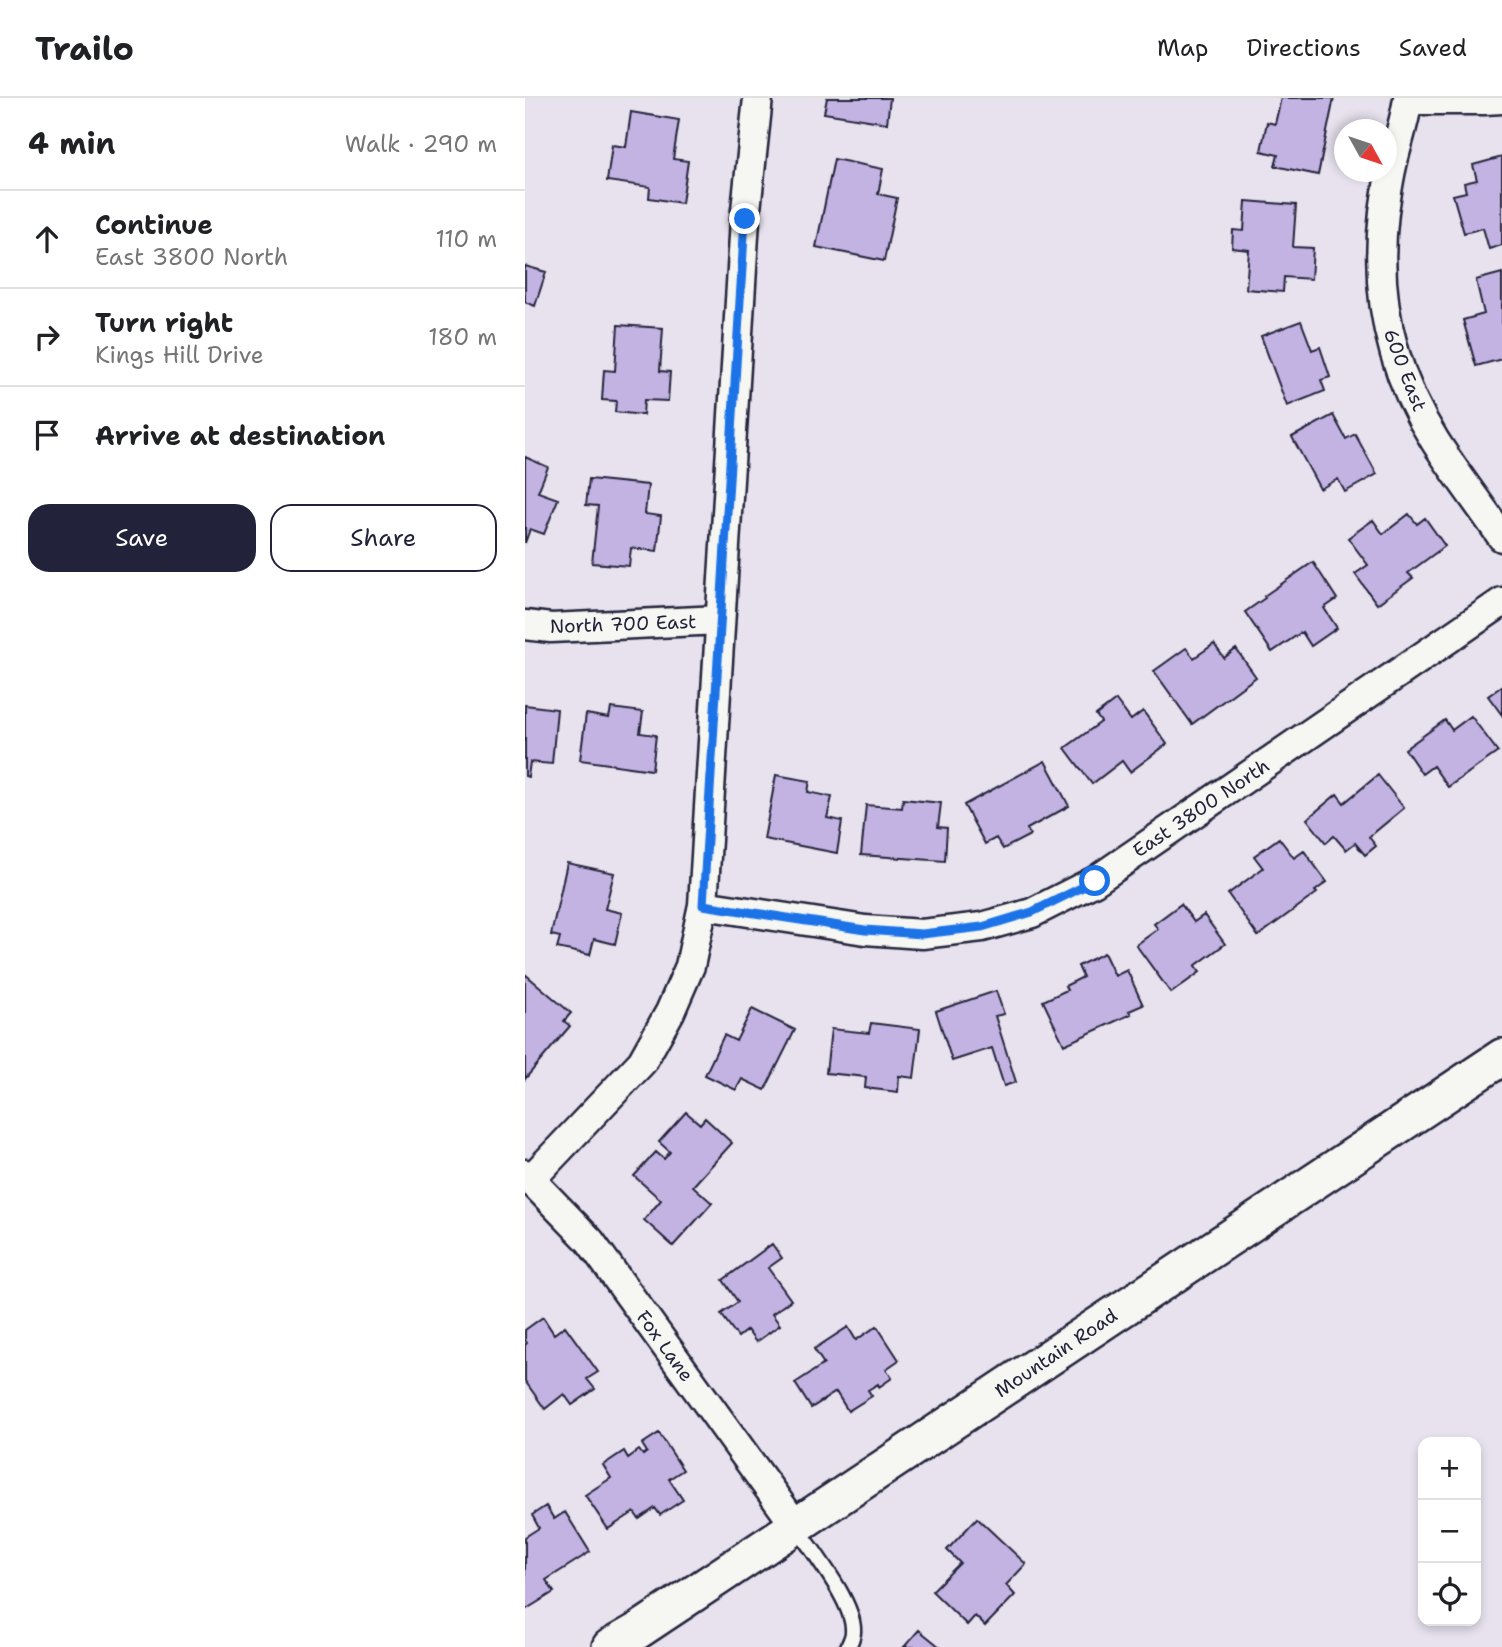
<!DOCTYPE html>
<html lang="en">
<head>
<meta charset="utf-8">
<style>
  :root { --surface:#fff; --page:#f6f6f6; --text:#202124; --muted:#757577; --line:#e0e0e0; --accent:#22223b }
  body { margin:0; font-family:"Shantell Sans",sans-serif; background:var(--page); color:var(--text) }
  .controls { position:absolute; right:21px; bottom:21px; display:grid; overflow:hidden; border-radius:14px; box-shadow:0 4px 10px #0003 }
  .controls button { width:63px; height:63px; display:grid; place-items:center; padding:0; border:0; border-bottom:2px solid var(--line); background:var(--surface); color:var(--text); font:35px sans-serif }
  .compass { position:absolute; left:809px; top:21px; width:63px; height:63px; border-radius:50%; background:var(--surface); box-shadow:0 4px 10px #0003; rotate:130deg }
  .stop { position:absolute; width:21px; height:21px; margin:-16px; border:5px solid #1a73e8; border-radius:50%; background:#fff }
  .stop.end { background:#1a73e8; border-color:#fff; box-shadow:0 2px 7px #0008 }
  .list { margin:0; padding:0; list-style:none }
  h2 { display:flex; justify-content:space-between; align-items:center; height:91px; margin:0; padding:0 28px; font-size:30px }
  h2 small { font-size:23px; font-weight:400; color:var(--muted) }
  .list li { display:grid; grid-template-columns:46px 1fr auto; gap:21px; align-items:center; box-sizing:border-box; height:98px; padding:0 28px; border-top:2px solid var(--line) }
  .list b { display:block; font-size:26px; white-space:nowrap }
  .list p { margin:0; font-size:23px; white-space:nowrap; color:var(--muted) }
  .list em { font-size:23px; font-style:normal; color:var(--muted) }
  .actions { display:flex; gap:14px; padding:21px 28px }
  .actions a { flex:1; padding:16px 0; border:2px solid var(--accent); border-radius:21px; text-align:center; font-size:24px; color:var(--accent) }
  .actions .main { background:var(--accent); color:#fff }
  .icon { flex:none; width:38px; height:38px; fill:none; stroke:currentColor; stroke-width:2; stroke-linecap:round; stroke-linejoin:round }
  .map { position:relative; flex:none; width:977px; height:1549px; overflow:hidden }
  header { display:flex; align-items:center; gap:42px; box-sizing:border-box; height:98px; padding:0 35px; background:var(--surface); border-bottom:2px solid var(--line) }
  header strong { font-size:33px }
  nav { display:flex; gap:38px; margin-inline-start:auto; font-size:24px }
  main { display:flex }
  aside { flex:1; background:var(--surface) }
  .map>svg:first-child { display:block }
  .building { fill:#c3b3e3; stroke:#22223b; stroke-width:2 }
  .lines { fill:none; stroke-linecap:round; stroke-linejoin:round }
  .service-casing { stroke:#22223b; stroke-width:19 }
  .minor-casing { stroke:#22223b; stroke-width:33 }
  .tertiary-casing { stroke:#22223b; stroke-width:40 }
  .service { stroke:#f6f6f2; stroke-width:14 }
  .minor { stroke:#f6f6f2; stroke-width:28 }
  .tertiary { stroke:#f6f6f2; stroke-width:35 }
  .route { stroke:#1a73e8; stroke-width:9 }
  .labels { text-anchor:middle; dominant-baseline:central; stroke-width:5; stroke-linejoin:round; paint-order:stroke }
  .street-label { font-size:19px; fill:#22223b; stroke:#f6f6f2 }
</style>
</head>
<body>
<header>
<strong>Trailo</strong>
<nav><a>Map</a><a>Directions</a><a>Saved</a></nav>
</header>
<main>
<aside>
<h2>4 min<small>Walk · 290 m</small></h2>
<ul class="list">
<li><svg class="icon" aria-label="ahead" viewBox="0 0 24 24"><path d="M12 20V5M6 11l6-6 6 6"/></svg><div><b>Continue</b><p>East 3800 North</p></div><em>110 m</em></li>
<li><svg class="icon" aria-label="right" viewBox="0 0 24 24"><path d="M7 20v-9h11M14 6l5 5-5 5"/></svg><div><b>Turn right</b><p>Kings Hill Drive</p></div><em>180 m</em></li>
<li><svg class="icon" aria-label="arrive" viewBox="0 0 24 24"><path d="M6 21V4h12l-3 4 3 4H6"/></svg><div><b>Arrive at destination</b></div></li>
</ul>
<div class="actions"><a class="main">Save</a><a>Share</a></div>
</aside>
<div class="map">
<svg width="977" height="1549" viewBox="0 0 977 1549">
  <rect width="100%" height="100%" fill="#e7e2ee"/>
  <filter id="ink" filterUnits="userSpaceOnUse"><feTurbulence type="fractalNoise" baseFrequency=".0143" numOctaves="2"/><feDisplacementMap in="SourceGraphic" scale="14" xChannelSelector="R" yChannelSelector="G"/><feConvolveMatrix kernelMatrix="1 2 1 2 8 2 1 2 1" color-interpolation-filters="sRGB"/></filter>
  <g filter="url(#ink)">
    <path class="building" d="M 302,0 L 365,0 L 362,25 L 299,15 Z
      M 756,0 L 809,0 L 793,77 L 750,68 L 753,57 L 736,53 L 742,24 L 750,26 Z
      M 106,14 L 154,22 L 148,61 L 163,63 L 157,105 L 124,100 L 125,89 L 82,83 L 87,47 L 101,49 Z
      M 977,59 L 977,147 L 964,151 L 958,130 L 939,135 L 928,97 L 941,94 L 939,85 L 952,82 L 948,67 Z
      M 309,61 L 358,71 L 353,96 L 372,100 L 359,163 L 291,149 Z
      M 721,103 L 771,107 L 768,149 L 788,150 L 786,181 L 759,179 L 758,194 L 721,191 L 724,152 L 707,150 L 708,132 L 719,133 Z
      M 0,168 L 21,174 L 10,208 L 0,204 Z
      M 977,175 L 977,261 L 951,268 L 938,222 L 959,216 L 951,182 Z
      M 776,223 L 787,252 L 795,249 L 805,279 L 796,282 L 800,293 L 762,308 L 736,238 Z
      M 93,227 L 138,230 L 135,273 L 145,274 L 143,303 L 119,302 L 118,317 L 90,314 L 91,303 L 77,302 L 79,272 L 90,273 Z
      M 808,317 L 821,341 L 830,336 L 852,376 L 820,394 L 813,381 L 795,391 L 767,339 Z
      M 0,359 L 23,369 L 13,394 L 33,401 L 19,436 L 5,431 L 0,445 Z
      M 64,381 L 123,387 L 120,416 L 136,418 L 132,453 L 106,450 L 104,468 L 67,465 L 73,408 L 61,407 Z
      M 884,416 L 892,426 L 900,420 L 920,448 L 883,475 L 888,480 L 852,506 L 830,476 L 843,467 L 823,440 L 848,422 L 858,436 Z
      M 788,464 L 812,501 L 799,510 L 812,530 L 786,548 L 777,534 L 747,554 L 720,514 L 740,500 L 739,498 Z
      M 689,546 L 699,560 L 711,551 L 731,579 L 667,626 L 629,573 L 661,550 L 669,560 Z
      M 977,588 L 977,617 L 963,598 Z
      M 591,602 L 606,622 L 618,613 L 642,646 L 605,674 L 597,663 L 567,686 L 540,650 L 576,624 L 571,617 Z
      M 0,607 L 32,611 L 27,666 L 5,664 L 3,679 L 0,678 Z
      M 86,610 L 118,614 L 115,635 L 131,637 L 127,672 L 55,662 L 61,616 L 84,620 Z
      M 946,618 L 973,654 L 923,689 L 908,668 L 897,676 L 880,651 L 920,622 L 927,632 Z
      M 520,663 L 544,708 L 502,731 L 505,737 L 478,751 L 471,740 L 460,746 L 439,707 Z
      M 251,677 L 285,683 L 283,694 L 307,699 L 302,720 L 317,723 L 312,755 L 239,741 Z
      M 853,677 L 879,710 L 844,739 L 851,748 L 840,757 L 830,745 L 821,752 L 809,738 L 801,745 L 782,721 L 812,696 L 819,705 Z
      M 378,701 L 416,705 L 413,729 L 422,730 L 420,763 L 336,757 L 341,707 L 377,710 Z
      M 754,740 L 769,760 L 779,753 L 802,784 L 790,793 L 792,795 L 733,838 L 703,796 L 738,770 L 729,758 Z
      M 42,765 L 89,775 L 80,811 L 97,815 L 90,846 L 69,841 L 65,857 L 32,850 L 35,839 L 26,837 Z
      M 656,806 L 669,824 L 679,817 L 700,846 L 670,868 L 675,874 L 646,895 L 611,847 L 633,831 L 629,826 Z
      M 579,855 L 590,878 L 602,872 L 618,907 L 604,913 L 606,916 L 539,947 L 518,903 L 542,892 L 540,888 L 558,879 L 553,868 Z
      M 0,876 L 46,915 L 39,923 L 45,928 L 0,981 Z
      M 471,893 L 479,916 L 470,918 L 491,984 L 479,988 L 467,950 L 427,963 L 411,913 Z
      M 227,911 L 270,932 L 240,992 L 217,981 L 211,992 L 180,977 L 199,937 L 211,943 Z
      M 346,925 L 395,931 L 389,980 L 374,978 L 373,994 L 340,990 L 341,979 L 301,975 L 306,931 L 344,935 Z
      M 161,1014 L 175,1026 L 180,1020 L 207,1045 L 168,1088 L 187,1105 L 148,1148 L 119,1122 L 136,1102 L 109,1078 L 131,1054 L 139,1061 L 145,1054 L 134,1044 Z
      M 247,1146 L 257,1160 L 243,1170 L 266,1202 L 247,1216 L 255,1227 L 231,1244 L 222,1232 L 213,1239 L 196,1216 L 213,1204 L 198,1182 Z
      M 18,1219 L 29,1236 L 40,1228 L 73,1274 L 62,1281 L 70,1291 L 47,1307 L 39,1296 L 20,1311 L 0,1283 L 0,1247 L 2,1245 L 0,1242 L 0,1232 Z
      M 352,1228 L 374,1262 L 361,1271 L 367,1280 L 354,1289 L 353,1286 L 343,1292 L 347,1298 L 323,1313 L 311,1294 L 286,1310 L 270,1285 L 299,1266 L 289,1251 L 323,1229 L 331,1242 Z
      M 134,1335 L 158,1372 L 144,1381 L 158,1402 L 135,1417 L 130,1410 L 114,1421 L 109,1414 L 83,1431 L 60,1397 L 86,1380 L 78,1367 L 99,1353 L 103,1360 L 114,1352 L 118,1357 L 122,1354 L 117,1346 Z
      M 21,1408 L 29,1421 L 40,1414 L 65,1454 L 21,1482 L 29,1494 L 0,1512 L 0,1439 L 14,1430 L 7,1417 Z
      M 452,1420 L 501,1466 L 481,1487 L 490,1497 L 460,1528 L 450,1518 L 442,1527 L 407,1493 L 435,1465 L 422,1452 Z
      M 394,1532 L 415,1549 L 379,1549 Z"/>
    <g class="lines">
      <g class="service-casing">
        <path id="service" d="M 271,1428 C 287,1453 330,1505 328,1534 C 328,1539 325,1544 323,1549"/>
      </g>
      <g class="minor-casing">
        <path id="minor" d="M 883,0 C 880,24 871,48 866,72 C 863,86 861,100 859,114 C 849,197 865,272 910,343 C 931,376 955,407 977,439
          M 883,2 L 959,2 L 977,1
          M 0,527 L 26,530 L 195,522
          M 178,807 L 340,832 L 397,836 L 457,829 L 507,815 L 570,783 L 977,504
          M 0,1076 L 65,1143 L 271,1428
          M 6,1081 L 117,964 L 145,914 L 165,868 L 178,807 L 220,121 L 233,0"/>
      </g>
      <g class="tertiary-casing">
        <path id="tertiary" d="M 85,1549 L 111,1534 L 977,959"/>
      </g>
      <use href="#service" class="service"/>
      <use href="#minor" class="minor"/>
      <use href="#tertiary" class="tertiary"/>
    </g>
  </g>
  <g class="lines" filter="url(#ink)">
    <path class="route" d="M 220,121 L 178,807 L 340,832 L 397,836 L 457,829 L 507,814 L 570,783"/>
  </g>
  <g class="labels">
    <g class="street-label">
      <text transform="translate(880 272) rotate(69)">600 East</text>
      <text transform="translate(98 526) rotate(-2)">North 700 East</text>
      <text transform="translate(676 710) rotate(-34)">East 3800 North</text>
      <text transform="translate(140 1248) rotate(54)">Fox Lane</text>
      <text transform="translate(531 1255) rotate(-34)">Mountain Road</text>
    </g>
  </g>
</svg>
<div class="controls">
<button>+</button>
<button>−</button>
<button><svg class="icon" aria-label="locate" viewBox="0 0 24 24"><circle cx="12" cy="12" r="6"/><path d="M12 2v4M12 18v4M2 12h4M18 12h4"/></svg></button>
</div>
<svg class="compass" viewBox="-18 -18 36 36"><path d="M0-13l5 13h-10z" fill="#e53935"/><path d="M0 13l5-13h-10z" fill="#757577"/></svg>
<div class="stop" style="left:570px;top:783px"></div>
<div class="stop end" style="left:220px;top:121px"></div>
</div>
</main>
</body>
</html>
